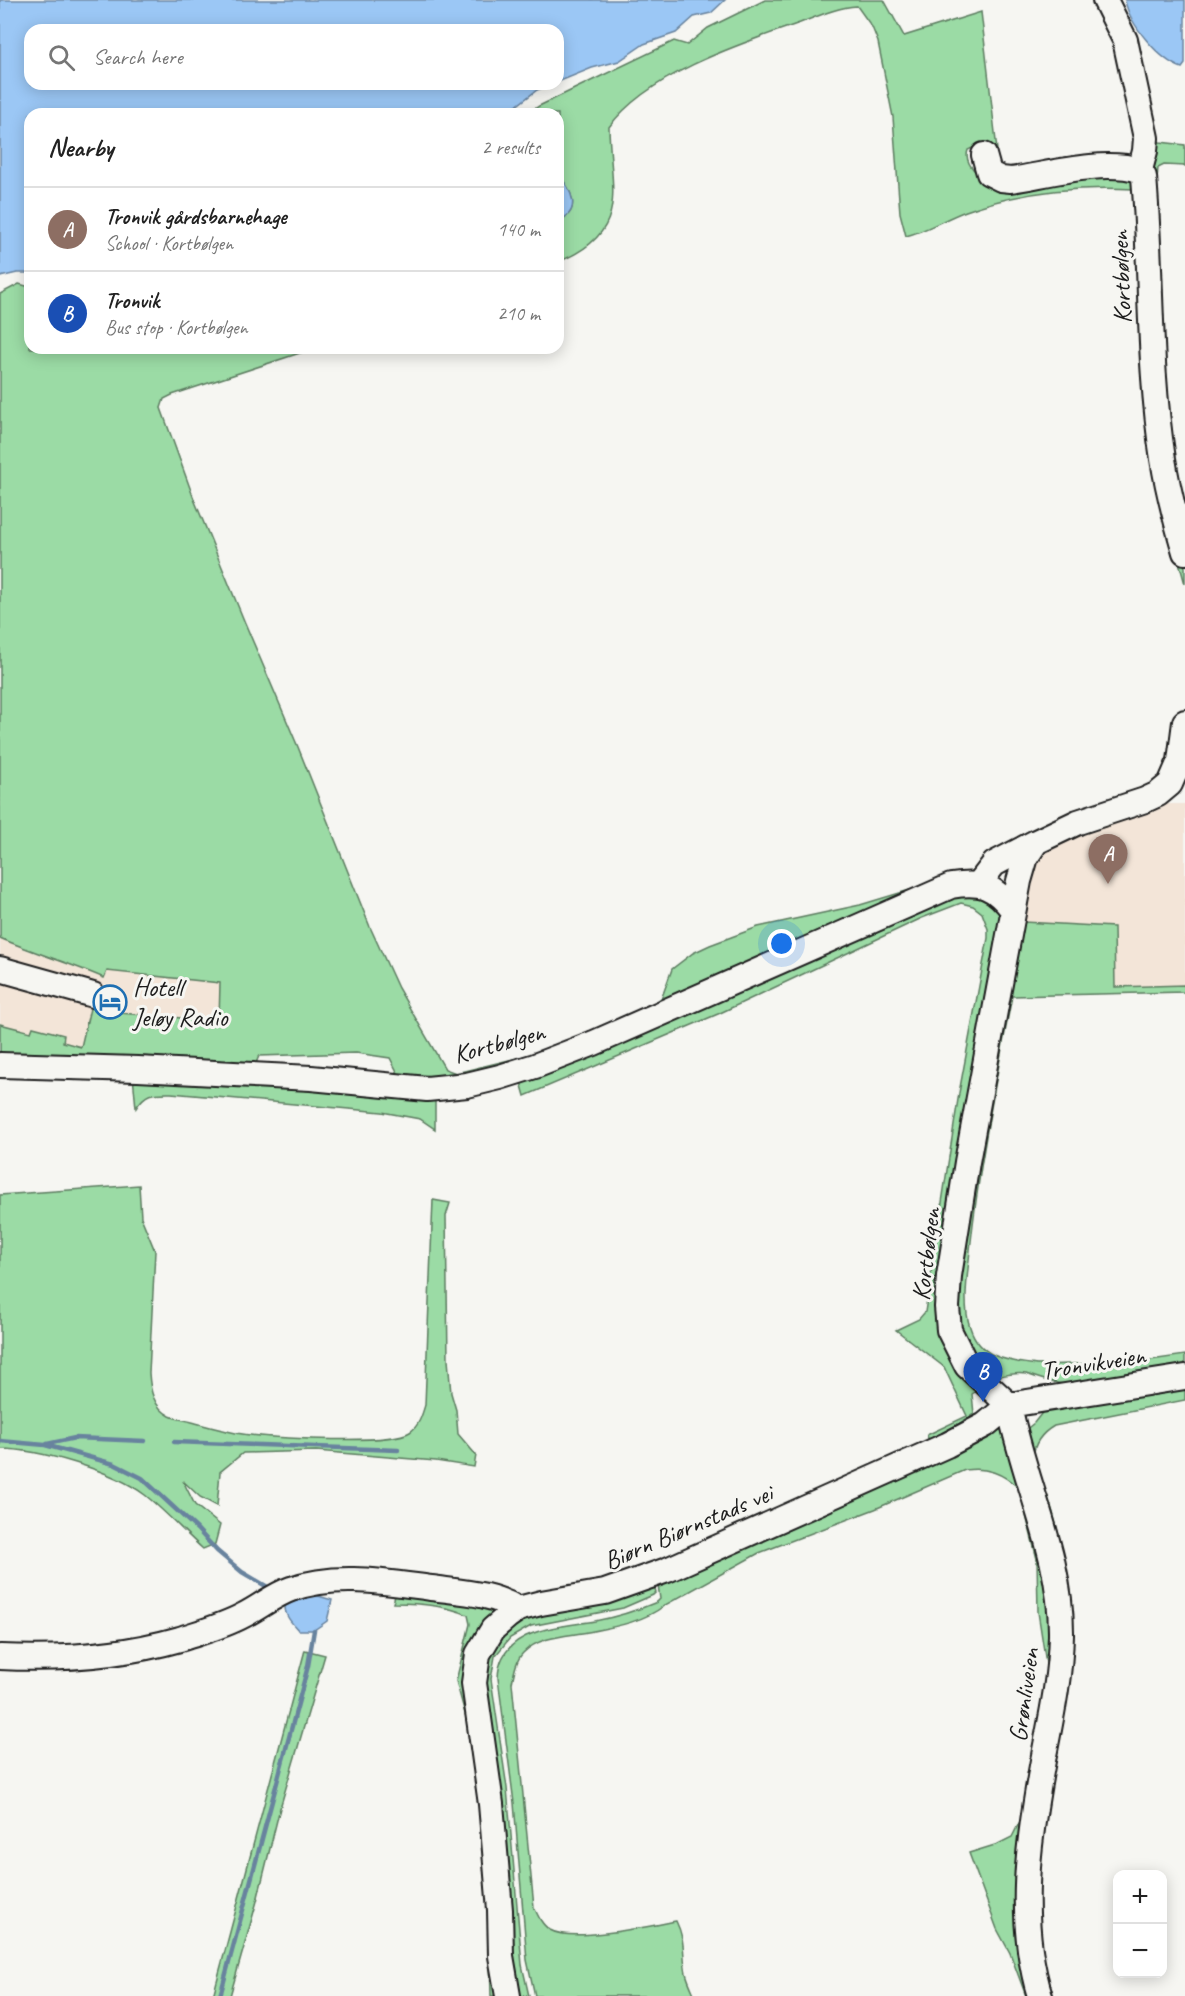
<!DOCTYPE html>
<html lang="en">
<head>
<meta charset="utf-8">
<style>
  :root { --surface:#fff; --page:#f6f6f6; --text:#222; --muted:#767676; --line:#e0e0e0; --accent:#0f766e }
  body { margin:0; font-family:Caveat,sans-serif; background:var(--page); color:var(--text) }
  .controls { position:absolute; right:18px; bottom:18px; display:grid; overflow:hidden; border-radius:12px; box-shadow:0 3px 15px #0003 }
  .controls button { width:54px; height:54px; display:grid; place-items:center; padding:0; border:0; border-bottom:2px solid var(--line); background:var(--surface); color:var(--text); font:30px sans-serif }
  .you { position:absolute; left:782px; top:944px; width:21px; height:21px; margin:-15px; border:4px solid #fff; border-radius:50%; background:#1a73e8; box-shadow:0 0 0 9px #1a73e833 }
  .badge { display:grid; place-items:center; width:39px; height:39px; border-radius:50%; background:var(--accent); color:#fff; font-size:20px; font-weight:700 }
  .pin { position:absolute; translate:-50% -50px; filter:drop-shadow(0 2px 3px #0008) }
  .pin::after { content:''; position:absolute; top:32px; width:21px; height:18px; background:inherit; clip-path:polygon(0 0,100% 0,50% 100%) }
  .list { margin:0; padding:0; list-style:none }
  h2 { display:flex; justify-content:space-between; align-items:center; height:78px; margin:0; padding:0 24px; font-size:26px }
  h2 small { font-size:20px; font-weight:400; color:var(--muted) }
  .list li { display:grid; grid-template-columns:39px 1fr auto; gap:18px; align-items:center; box-sizing:border-box; height:84px; padding:0 24px; border-top:2px solid var(--line) }
  .list b { display:block; font-size:22px; white-space:nowrap }
  .list p { margin:0; font-size:20px; white-space:nowrap; color:var(--muted) }
  .list em { font-size:20px; font-style:normal; color:var(--muted) }
  .icon { flex:none; width:33px; height:33px; fill:none; stroke:currentColor; stroke-width:2; stroke-linecap:round; stroke-linejoin:round }
  .map { position:relative; flex:none; width:1185px; height:1996px; overflow:hidden }
  .search { position:absolute; background:var(--surface); box-shadow:0 3px 15px #0003; left:24px; top:24px; width:540px; height:66px; display:flex; align-items:center; gap:15px; box-sizing:border-box; padding:0 21px; border-radius:18px; color:var(--muted); font-size:22px }
  .panel { position:absolute; background:var(--surface); box-shadow:0 3px 15px #0003; left:24px; top:108px; width:540px; height:246px; border-radius:18px }
  .map>svg:first-child { display:block }
  .built { fill:#f3e5d8 }
  .green { fill:#9bdba5; stroke:#5c7c60; stroke-width:1.5 }
  .water { fill:#9bc7f5; stroke:#68839e; stroke-width:1.5 }
  .lines { fill:none; stroke-linecap:round; stroke-linejoin:round }
  .stream { stroke:#68839e; stroke-width:4.5 }
  .minor-casing { stroke:#1c1c1c; stroke-width:28 }
  .minor { stroke:#f6f6f2; stroke-width:24 }
  .labels { text-anchor:middle; dominant-baseline:central; stroke-width:6; stroke-linejoin:round; paint-order:stroke }
  .street-label { font-size:26px; fill:#1c1c1c; stroke:#f6f6f2 }
  .poi-label { font-size:26px; fill:#1c1c1c; stroke:#f6f6f2; text-anchor:start }
</style>
</head>
<body>
<div class="map">
<svg width="1185" height="1996" viewBox="0 0 1185 1996">
  <rect width="100%" height="100%" fill="#f6f6f2"/>
  <filter id="ink" filterUnits="userSpaceOnUse"><feTurbulence type="fractalNoise" baseFrequency=".0167" numOctaves="2"/><feDisplacementMap in="SourceGraphic" scale="12" xChannelSelector="R" yChannelSelector="G"/><feConvolveMatrix kernelMatrix="1 2 1 2 8 2 1 2 1" color-interpolation-filters="sRGB"/></filter>
  <g filter="url(#ink)">
    <path class="built" d="M 1164,804 L 1185,804 L 1185,985 L 1115,987 L 1114,927 L 1024,922 L 1039,846 L 1147,808 L 1162,807 Z
      M 0,938 L 30,951 L 67,962 L 104,978 L 107,971 L 220,982 L 219,1021 L 228,1022 L 0,1062 Z"/>
    <path class="green" d="M 765,0 L 884,0 L 904,36 L 981,12 L 997,150 L 990,150 L 983,143 L 968,150 C 964,162 974,170 981,178 L 1076,174 L 1137,177 L 1169,509 L 1185,567 L 1185,584 L 1165,511 L 1134,189 C 1077,186 1021,191 966,211 C 946,218 927,231 906,236 L 900,213 L 893,117 L 878,42 L 872,27 L 857,6 C 838,7 818,16 800,23 C 739,44 648,74 609,127 C 610,190 632,232 558,262 L 558,221 C 583,211 571,189 558,174 L 558,114 L 527,114 L 539,106 L 674,41 L 687,45 L 708,28 Z
      M 1150,134 L 1160,142 L 1185,145 L 1185,166 L 1164,165 L 1158,168 L 1154,213 L 1156,300 L 1163,394 L 1176,491 L 1185,517 L 1185,538 C 1162,470 1160,397 1155,326 C 1151,262 1145,197 1150,134 Z
      M 19,284 L 30,287 L 30,348 L 315,348 L 172,395 L 164,399 L 161,408 L 194,499 L 245,623 L 298,747 L 370,927 L 398,988 L 445,1069 L 456,1073 L 529,1055 L 569,1042 L 649,1008 L 662,997 L 672,969 L 693,953 L 710,945 L 758,927 L 860,905 L 926,885 L 926,891 C 843,929 760,966 676,1003 C 590,1040 499,1089 403,1083 L 390,1058 L 356,1053 L 259,1056 L 253,1070 L 0,1062 L 0,1024 L 31,1032 L 33,1027 L 64,1035 L 63,1042 L 81,1047 L 91,1004 L 96,998 L 99,998 L 95,1011 L 219,1021 L 220,983 L 107,971 L 104,978 C 70,963 34,953 0,938 L 0,294 Z
      M 965,888 L 1003,906 L 945,1274 L 970,1378 L 975,1392 L 972,1394 L 974,1414 L 960,1423 L 955,1430 L 929,1442 L 927,1435 L 967,1416 L 944,1367 L 896,1330 L 919,1319 L 925,1312 L 959,1093 L 988,938 L 988,929 L 982,913 L 973,906 L 961,903 L 922,918 L 718,1014 L 525,1096 L 519,1075 Z
      M 1024,897 L 1029,897 L 1024,922 L 1114,927 L 1115,987 L 1185,985 L 1185,992 L 1012,996 C 996,1080 979,1165 970,1250 C 968,1273 962,1304 970,1327 C 980,1359 1009,1361 1037,1365 L 1137,1362 L 1185,1355 L 1185,1366 L 1065,1384 C 1050,1383 1039,1378 1026,1374 C 1016,1372 1005,1375 996,1377 L 958,1340 L 951,1312 Z
      M 133,1076 L 435,1093 L 435,1129 L 420,1119 L 382,1112 L 171,1093 C 153,1093 146,1092 136,1108 Z
      M 139,1185 L 141,1217 L 155,1251 L 149,1373 C 150,1390 153,1407 170,1416 C 176,1419 185,1420 192,1422 C 211,1427 230,1433 250,1435 C 278,1438 390,1445 410,1432 C 419,1426 422,1415 425,1405 L 433,1200 L 450,1203 L 446,1216 L 448,1360 L 451,1393 L 456,1410 L 458,1434 L 476,1455 L 474,1467 L 436,1461 L 316,1451 L 243,1453 L 220,1472 L 217,1506 L 200,1497 L 183,1481 L 195,1505 L 220,1525 L 215,1544 L 203,1549 C 183,1531 165,1511 145,1495 C 114,1471 39,1449 0,1449 L 0,1195 Z
      M 1185,1384 L 1185,1400 L 1054,1426 C 1042,1433 1034,1443 1033,1457 C 1039,1477 1048,1494 1053,1513 C 1061,1542 1069,1573 1071,1603 C 1077,1672 1058,1739 1045,1806 C 1039,1839 1035,1872 1030,1905 L 1066,1662 L 1019,1435 L 1034,1423 L 1045,1409 Z
      M 997,1428 L 1012,1433 L 1021,1471 L 1045,1547 L 1051,1572 L 1056,1601 L 1057,1640 L 1051,1699 L 1020,1868 C 1018,1910 1023,1955 1035,1996 L 1026,1996 L 1010,1953 L 997,1929 L 969,1853 L 998,1844 L 1012,1837 L 1021,1819 L 1045,1702 L 1047,1670 L 1038,1612 L 1037,1559 L 1019,1488 C 1002,1473 987,1467 965,1470 L 875,1509 L 759,1553 L 665,1605 C 644,1622 614,1627 588,1632 C 567,1636 539,1636 523,1653 C 516,1660 514,1673 512,1683 L 534,1907 C 538,1916 542,1925 550,1930 C 572,1943 650,1926 676,1921 C 686,1941 682,1953 686,1973 C 688,1981 692,1989 695,1996 L 535,1996 L 527,1960 L 514,1803 L 498,1678 C 499,1628 559,1627 595,1621 C 616,1617 638,1610 657,1602 L 660,1599 L 657,1578 L 686,1567 Z
      M 654,1586 L 656,1592 L 653,1595 L 623,1608 L 531,1626 L 510,1638 L 495,1656 L 491,1679 L 507,1788 L 522,1965 L 529,1996 L 514,1996 L 482,1663 L 514,1619 Z
      M 397,1588 L 501,1605 L 477,1645 L 499,1996 L 491,1996 L 488,1886 L 472,1739 L 456,1681 L 470,1624 L 468,1615 C 445,1605 418,1603 393,1603 Z
      M 305,1650 L 325,1655 L 280,1808 L 257,1901 L 230,1996 L 213,1996 Z"/>
    <path class="water" d="M 0,0 L 725,0 L 711,13 L 694,17 L 676,33 L 644,44 L 619,61 L 592,68 L 558,82 L 558,30 L 30,30 L 30,84 L 552,84 L 537,90 L 506,114 L 30,114 L 30,273 L 17,273 L 0,277 Z
      M 1125,0 L 1185,0 L 1185,64 L 1182,68 C 1159,60 1129,24 1125,0 Z
      M 558,174 C 571,189 583,211 558,221 Z
      M 315,1595 L 332,1600 L 327,1621 L 314,1630 L 298,1630 C 290,1621 282,1613 286,1600 Z"/>
    <g class="lines">
      <path class="stream" d="M 0,1441 L 45,1445 L 114,1464 L 142,1478 L 197,1529 L 217,1551 L 242,1572 L 271,1589
        M 174,1442 L 398,1450
        M 47,1444 L 75,1438 L 145,1441
        M 220,1996 L 308,1666 L 314,1630"/>
      <g class="minor-casing">
        <path id="minor" d="M 1105,0 L 1125,40 L 1146,138 L 1145,151 L 1140,170
          M 984,155 L 989,173 L 1001,179 L 1011,180 C 1050,174 1102,159 1140,170 L 1144,177 C 1152,271 1148,366 1163,459 C 1168,491 1176,521 1185,552
          M 978,885 L 994,864 L 1036,842
          M 0,969 L 93,995
          M 0,1065 L 138,1069 L 311,1078 L 427,1089 L 467,1085 L 500,1077 L 535,1066 L 594,1043 L 951,886 C 982,881 994,886 1013,910
          M 1009,1405 L 967,1366 L 949,1330 L 947,1307 L 949,1276 L 967,1162 L 1019,881 L 1026,857 L 1036,842 L 1078,822 L 1145,800 L 1158,794 L 1170,784 L 1180,761 L 1185,722
          M 1009,1405 C 1024,1483 1062,1555 1061,1635 C 1060,1680 1050,1723 1042,1766 C 1028,1843 1017,1920 1040,1996
          M 1009,1405 L 1185,1377
          M 0,1657 C 62,1660 120,1656 180,1639 C 201,1632 224,1626 244,1615 C 260,1607 274,1595 291,1589 C 336,1573 385,1582 431,1588 C 461,1592 492,1593 518,1609
          M 508,1996 L 501,1956 L 500,1910 L 491,1804 L 474,1683 L 478,1654 L 493,1629 L 508,1616 L 518,1609 L 541,1603 L 605,1592 L 667,1570 L 947,1445 L 985,1425 L 1009,1405"/>
      </g>
      <use href="#minor" class="minor"/>
    </g>
  </g>
  <defs>
    <g id="hotel-ring" transform="scale(1.725)"><circle r="9.5" fill="#f6f6f2" stroke="#1f6fb2" stroke-width="1.5"/><path d="M-6-4.5h1.5V1H6V5H4.5V3h-9V5H-6ZM-4 0a1.8 1.8 0 1 1 3.6 0ZM.5 0V-2.5h3Q6-2.5 6 0Z" fill="#1f6fb2"/></g>
  </defs>
  <g fill-rule="evenodd">
    <use href="#hotel-ring" x="110" y="1002"/>
  </g>
  <g class="labels">
    <g class="street-label">
      <text transform="translate(1121 277) rotate(-92)">Kortbølgen</text>
      <text transform="translate(499 1043) rotate(-15)">Kortbølgen</text>
      <text transform="translate(926 1254) rotate(-83)">Kortbølgen</text>
      <text transform="translate(1093 1363) rotate(-9)">Tronvikveien</text>
      <text transform="translate(688 1527) rotate(-23)">Biørn Biørnstads vei</text>
      <text transform="translate(1024 1695) rotate(-82)">Grønliveien</text>
    </g>
    <g class="poi-label">
      <text x="133" y="987">Hotell<tspan x="133" dy="30">Jeløy Radio</tspan></text>
    </g>
  </g>
</svg>
<div class="controls">
<button>+</button>
<button>−</button>
</div>
<div class="you"></div>
<div class="pin badge" style="left:1108px;top:884px;background:#8d6e63">A</div>
<div class="pin badge" style="left:983px;top:1402px;background:#1a4fb4">B</div>
<div class="search"><svg class="icon" aria-label="search" viewBox="0 0 24 24"><circle cx="10" cy="10" r="6"/><path d="M15 15l6 6"/></svg>Search here</div>
<section class="panel">
<h2>Nearby<small>2 results</small></h2>
<ul class="list">
<li><span class="badge" style="background:#8d6e63">A</span><div><b>Tronvik gårdsbarnehage</b><p>School · Kortbølgen</p></div><em>140 m</em></li>
<li><span class="badge" style="background:#1a4fb4">B</span><div><b>Tronvik</b><p>Bus stop · Kortbølgen</p></div><em>210 m</em></li>
</ul>
</section>
</div>
</body>
</html>
